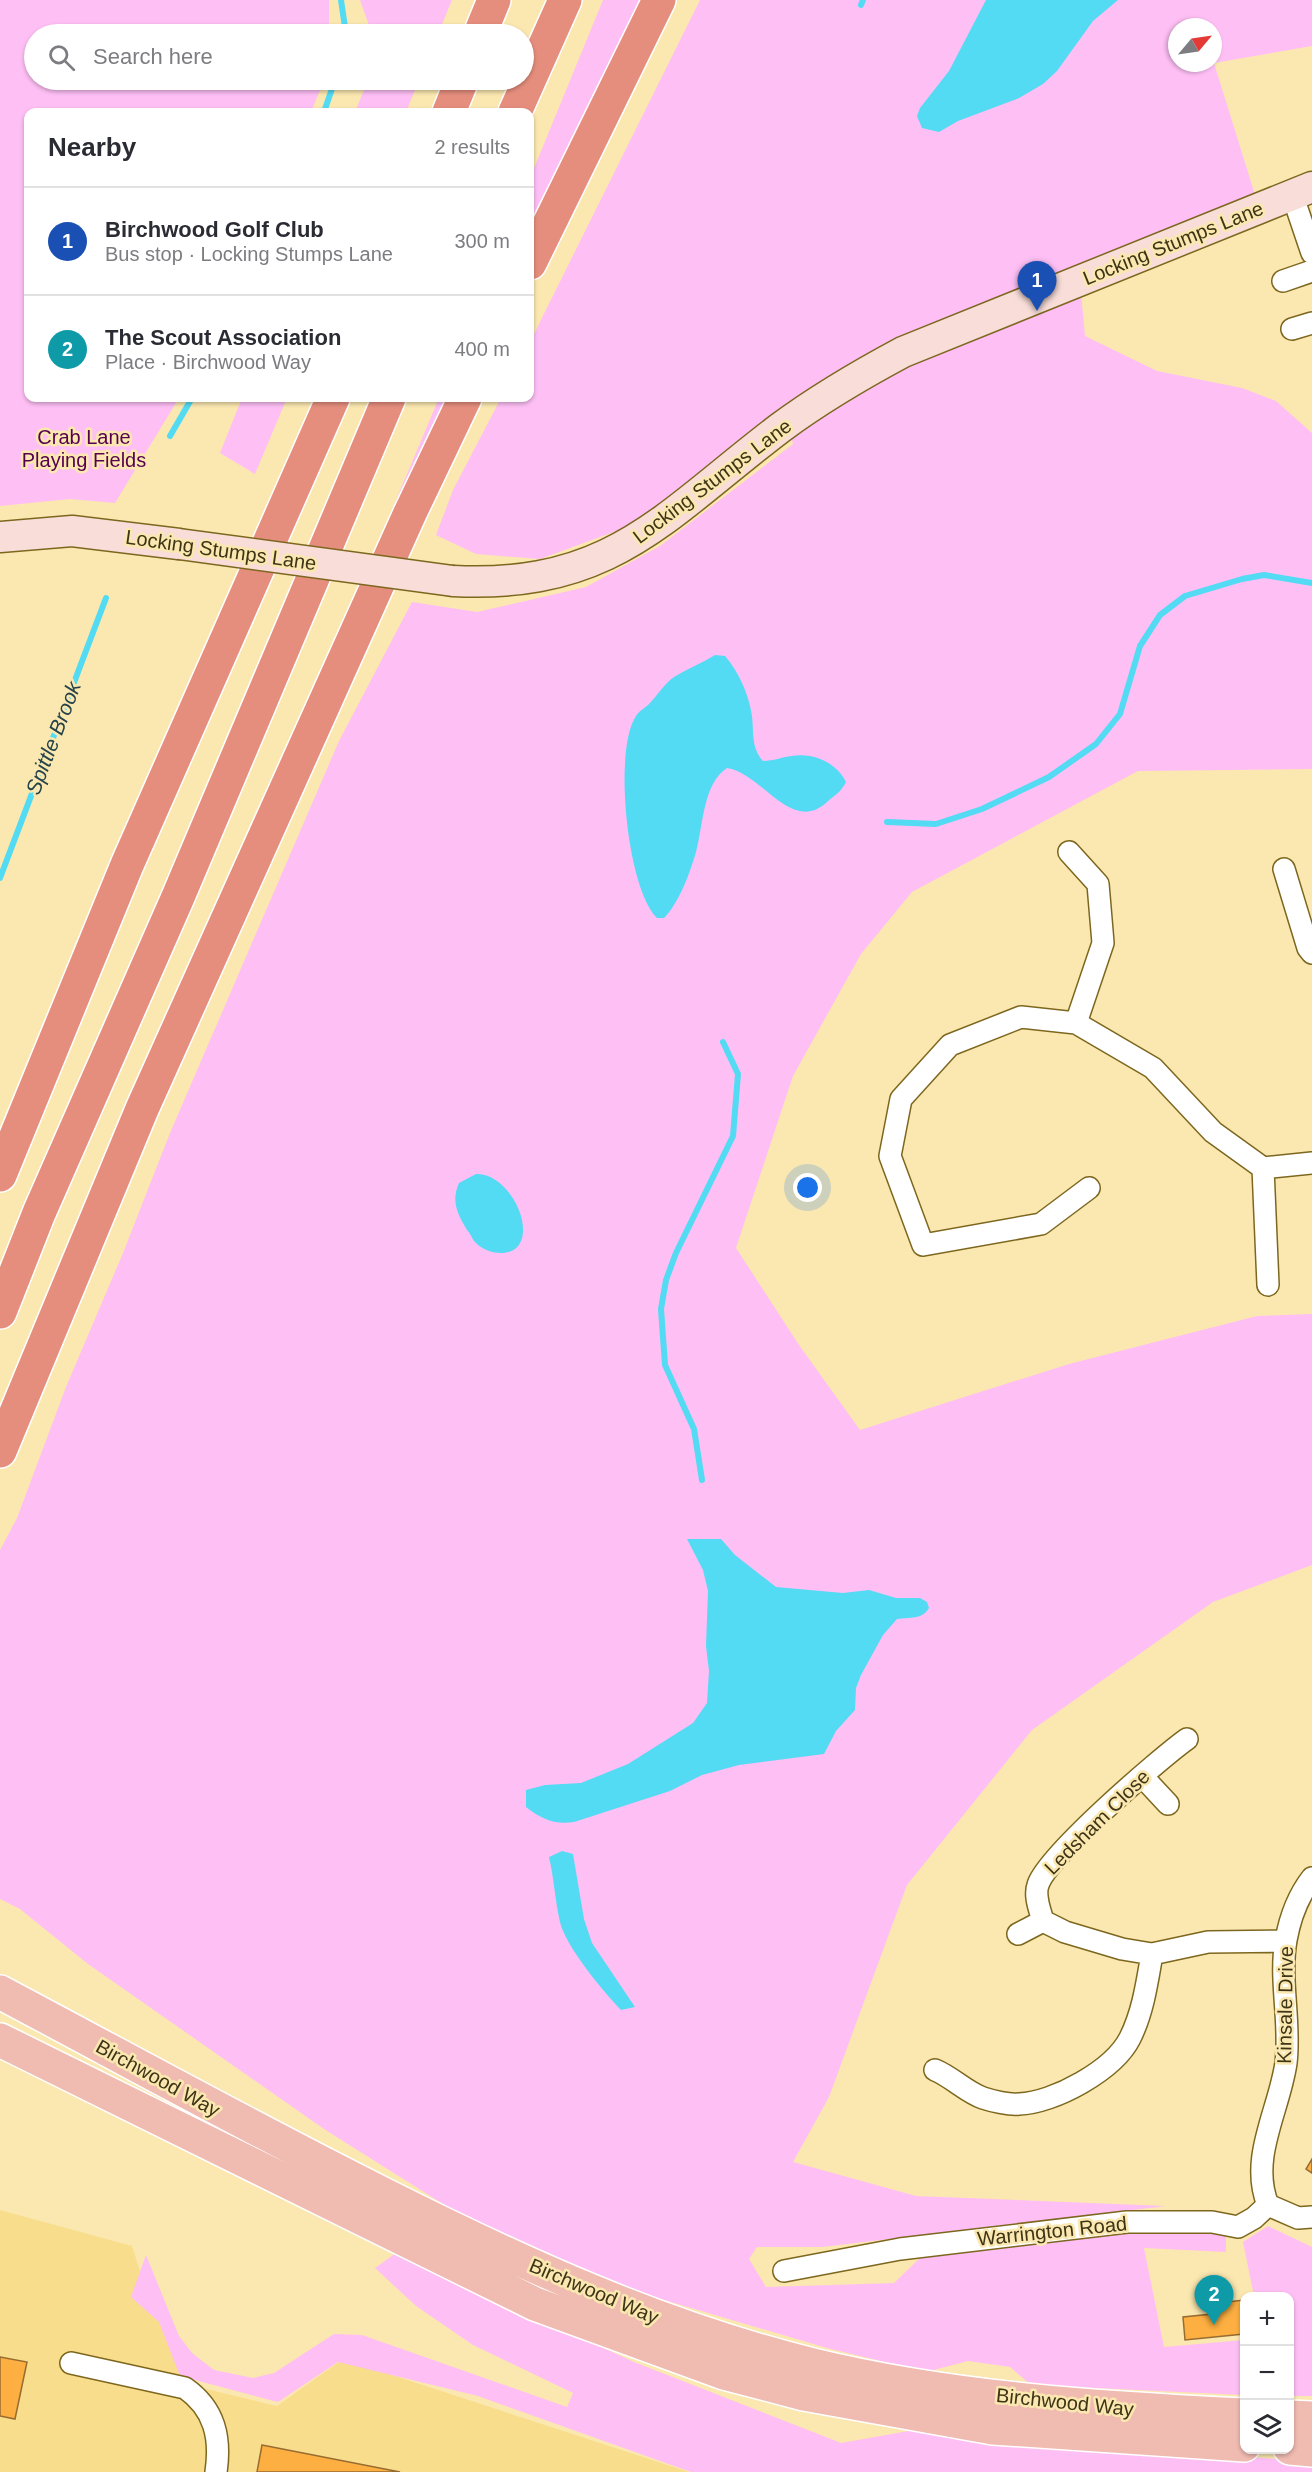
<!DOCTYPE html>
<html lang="en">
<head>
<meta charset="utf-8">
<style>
  :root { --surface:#fff; --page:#f7f7f7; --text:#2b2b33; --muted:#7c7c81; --line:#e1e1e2; --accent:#5b72e9 }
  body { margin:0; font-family:Arial,sans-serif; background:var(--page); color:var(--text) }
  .controls { position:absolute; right:18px; bottom:18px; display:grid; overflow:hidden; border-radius:12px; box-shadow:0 2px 4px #0004 }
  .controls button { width:54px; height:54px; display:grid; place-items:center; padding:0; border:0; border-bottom:2px solid var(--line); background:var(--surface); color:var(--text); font:30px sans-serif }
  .compass { position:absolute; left:1168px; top:18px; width:54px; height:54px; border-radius:50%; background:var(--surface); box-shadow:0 2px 4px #0004; rotate:61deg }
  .you { position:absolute; left:808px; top:1188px; width:21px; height:21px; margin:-15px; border:4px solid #fff; border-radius:50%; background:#1a73e8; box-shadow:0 0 0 9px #1a73e833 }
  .badge { display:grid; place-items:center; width:39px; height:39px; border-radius:50%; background:var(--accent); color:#fff; font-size:20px; font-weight:700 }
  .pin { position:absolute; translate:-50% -50px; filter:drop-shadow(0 2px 3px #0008) }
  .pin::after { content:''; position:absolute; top:32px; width:21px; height:18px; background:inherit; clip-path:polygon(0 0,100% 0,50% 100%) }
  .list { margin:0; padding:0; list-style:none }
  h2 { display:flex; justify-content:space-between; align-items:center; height:78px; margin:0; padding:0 24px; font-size:26px }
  h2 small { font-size:20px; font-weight:400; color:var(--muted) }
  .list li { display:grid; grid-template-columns:39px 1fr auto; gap:18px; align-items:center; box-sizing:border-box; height:108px; padding:0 24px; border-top:2px solid var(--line) }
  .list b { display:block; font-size:22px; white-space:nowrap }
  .list p { margin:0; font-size:20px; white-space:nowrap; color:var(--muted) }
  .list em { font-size:20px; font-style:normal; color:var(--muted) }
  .icon { flex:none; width:33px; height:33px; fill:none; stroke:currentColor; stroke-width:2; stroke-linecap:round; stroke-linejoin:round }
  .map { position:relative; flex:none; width:1312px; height:2472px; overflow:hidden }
  .search { position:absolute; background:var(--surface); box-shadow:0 2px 4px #0004; left:24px; top:24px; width:510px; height:66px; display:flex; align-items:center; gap:15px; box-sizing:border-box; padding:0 21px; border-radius:33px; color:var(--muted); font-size:22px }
  .panel { position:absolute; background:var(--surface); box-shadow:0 2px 4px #0004; left:24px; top:108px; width:510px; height:294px; border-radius:12px }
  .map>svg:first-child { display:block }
  .built { fill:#f8dd8d }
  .green { fill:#febff5; fill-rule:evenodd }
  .water { fill:#52dbf3 }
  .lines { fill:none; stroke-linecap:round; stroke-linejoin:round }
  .stream { stroke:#52dbf3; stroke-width:6 }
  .building { fill:#fdaf41; stroke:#986c31; stroke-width:1.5 }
  .street-casing { stroke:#7d671e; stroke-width:24 }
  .secondary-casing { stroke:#7d671e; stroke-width:33 }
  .primary-casing { stroke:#fff; stroke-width:36 }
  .highway-casing { stroke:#fff; stroke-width:36 }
  .street { stroke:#fff; stroke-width:21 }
  .secondary { stroke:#f8ddd8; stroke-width:30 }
  .primary { stroke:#f0bbb1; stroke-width:33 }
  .highway { stroke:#e68e7d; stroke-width:33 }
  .secondary-bridge-casing { stroke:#7d671e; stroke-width:33; stroke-linecap:butt }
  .secondary-bridge { stroke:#f8ddd8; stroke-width:30 }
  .labels { text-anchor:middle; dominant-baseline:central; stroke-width:5; stroke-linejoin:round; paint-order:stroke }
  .street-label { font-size:20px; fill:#3e3517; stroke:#fbe8b0 }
  .park-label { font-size:20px; fill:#560050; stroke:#fbe8b0 }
  .water-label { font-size:21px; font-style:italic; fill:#264349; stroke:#fbe8b0 }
</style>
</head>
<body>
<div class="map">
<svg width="1312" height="2472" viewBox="0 0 1312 2472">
  <rect width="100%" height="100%" fill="#fbe8b0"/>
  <path class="built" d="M 0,2210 L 132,2246 L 151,2305 L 198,2387 L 277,2406 L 343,2359 L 689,2472 L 0,2472 Z"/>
  <path class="green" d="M 0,0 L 329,0 L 329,34 L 34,34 L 34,80 L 324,80 L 311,112 L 28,112 L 28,398 L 179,398 L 115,503 L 70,499 L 0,506 Z
    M 360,0 L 452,0 L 438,34 L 372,34 Z
    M 603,0 L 648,0 L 530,235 L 530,178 Z
    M 700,0 L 1312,0 L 1312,46 L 1214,63 L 1256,198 L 1079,272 L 1085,336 L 1157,371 L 1242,388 L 1276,401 L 1312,433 L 1312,769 L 1138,771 L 912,892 L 861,954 L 793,1076 L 736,1248 L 799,1345 L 860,1430 L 1069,1364 L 1257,1316 L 1312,1314 L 1312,1565 L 1213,1602 L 1032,1730 L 907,1885 L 829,2097 L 793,2162 L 916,2196 L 1166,2206 L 822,2247 L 757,2247 L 749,2259 L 766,2287 L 894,2283 L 923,2255 L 1147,2230 L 1226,2230 L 1226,2252 L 1144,2248 L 1164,2347 L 1244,2340 L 1244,2395 L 1031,2385 L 1010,2367 L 968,2361 L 926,2372 L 827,2348 L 620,2287 L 489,2233 L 324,2129 L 88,1964 L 20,1909 L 0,1899 L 0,1550 L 17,1518 L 66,1387 L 123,1253 L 170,1133 L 339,741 L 412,602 L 477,612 L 586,587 L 660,546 L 793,444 L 785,413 L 630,526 L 540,559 L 476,554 L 436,535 L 453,490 L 501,398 L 530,398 L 530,342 ZM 1177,27 L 1213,27 L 1213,63 L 1177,63 Z
    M 368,80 L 419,80 L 406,112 L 355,112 Z
    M 242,398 L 287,398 L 255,474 L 220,453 Z
    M 439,398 L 450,398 L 378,543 Z
    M 1268,2226 L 1312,2247 L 1312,2396 L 1290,2396 L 1290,2296 L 1254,2296 L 1243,2242 Z
    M 396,2253 L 634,2362 L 841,2443 L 914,2430 L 1312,2462 L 1312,2472 L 691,2472 L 478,2396 L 338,2362 L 278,2402 L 180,2376 L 159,2322 L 131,2297 L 146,2255 L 179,2336 L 192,2353 L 214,2370 L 253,2378 L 274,2373 L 334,2334 L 362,2335 L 567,2407 L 573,2393 L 473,2345 L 416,2306 L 375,2268 Z"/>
  <path class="water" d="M 986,0 L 1118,0 L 1093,21 L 1057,71 L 1043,84 L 1019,98 L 958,121 L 939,132 L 922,128 L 917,116 L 920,108 L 949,71 Z
    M 715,655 L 725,656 C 739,672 749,695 752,716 C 754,734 751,747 763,761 C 774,761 781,757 792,756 C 813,752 837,763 846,782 C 841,792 835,795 827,802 C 791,835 762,773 727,768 C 703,783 703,827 696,852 C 690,873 679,903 664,918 L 657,918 C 627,889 613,750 636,716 C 639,711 645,708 649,704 C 657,696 665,683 674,677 C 687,669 702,663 715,655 Z
    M 476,1174 C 503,1172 531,1216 521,1241 C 513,1260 485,1254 474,1241 C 472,1238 470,1233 467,1230 C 457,1213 451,1201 459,1183 Z
    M 687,1539 L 721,1539 L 735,1555 L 776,1587 L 843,1593 L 869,1590 L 896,1598 L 920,1598 L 927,1602 L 929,1608 C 922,1620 910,1617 897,1619 L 883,1635 L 861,1675 L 856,1688 L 855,1710 L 836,1731 L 824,1754 L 739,1765 L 702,1775 L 670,1791 L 574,1822 C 555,1825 541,1819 526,1807 L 526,1790 L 545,1785 L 581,1783 L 628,1764 L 693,1723 L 707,1703 L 709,1671 L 706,1646 L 708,1591 L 703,1570 Z
    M 562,1851 L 573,1854 L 584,1919 L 592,1943 L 635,2007 L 621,2010 C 603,1991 566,1947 560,1922 C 555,1901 554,1878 549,1857 Z"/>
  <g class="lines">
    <path class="stream" d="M 341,0 L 346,34
      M 861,5 L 863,0
      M 324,112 L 335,80
      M 170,436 L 192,398
      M 887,822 L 936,824 L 982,809 L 1049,777 L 1096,744 L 1120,714 L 1140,646 L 1160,615 L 1185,596 L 1242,579 L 1264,575 L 1312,583
      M 0,878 L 106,598
      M 702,1480 L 694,1429 L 665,1365 L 661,1309 L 666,1280 L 676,1253 L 733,1136 L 738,1074 L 723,1042"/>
  </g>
  <path class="building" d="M 1312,2159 L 1312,2173 L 1306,2169 Z
    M 1244,2300 L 1244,2334 L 1185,2340 L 1183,2317 L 1212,2314 L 1210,2304 Z
    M 0,2357 L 27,2362 L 15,2419 L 0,2416 Z
    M 262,2445 L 400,2472 L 257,2472 Z"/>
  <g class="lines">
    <g class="street-casing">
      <path id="street" d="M 1292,194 L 1312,253
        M 1283,281 L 1312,271
        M 1292,329 L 1312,323
        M 1069,852 L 1098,884 L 1103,943 L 1076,1023
        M 1284,869 L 1308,948 L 1312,953
        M 1263,1168 L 1268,1285
        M 1089,1188 L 1041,1224 L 923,1245 L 890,1156 L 901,1099 L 950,1045 L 1021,1017 L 1076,1023 L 1153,1068 L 1213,1132 L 1263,1168 L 1312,1163
        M 1187,1739 C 1159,1759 1046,1857 1038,1885 C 1034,1896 1040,1910 1043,1921 L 1065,1932 L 1122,1949 L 1152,1954 L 1208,1942 L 1286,1941
        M 1142,1776 L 1168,1804
        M 1018,1934 L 1043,1921
        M 935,2070 C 952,2077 966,2092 983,2098 C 992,2101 1009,2105 1019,2104 C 1054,2103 1114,2070 1130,2038 C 1143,2012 1147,1983 1152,1954
        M 1268,2205 C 1249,2158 1279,2111 1286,2063 C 1291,2022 1279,1981 1286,1940 C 1290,1918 1298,1896 1312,1878
        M 784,2271 L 900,2249 L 1127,2222 L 1212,2222 L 1238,2227 L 1254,2218 L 1268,2205 L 1298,2218 L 1312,2217
        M 71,2363 L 185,2388 C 215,2409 221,2438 216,2472"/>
    </g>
    <g class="secondary-casing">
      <path id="secondary" d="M 0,537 L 72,531 L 179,544
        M 453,581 C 612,589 664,516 780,428 C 819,399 860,375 903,352 L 1312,187"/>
    </g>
    <g class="primary-casing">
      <path id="primary" d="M 0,1992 C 128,2060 255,2130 385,2195 C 522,2264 663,2328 813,2365 C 953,2399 1101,2408 1244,2415
        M 0,2040 L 535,2304 L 724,2373 L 804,2394 L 993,2428 L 1244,2445
        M 1290,2417 L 1312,2418
        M 1290,2448 L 1312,2450"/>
    </g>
    <g class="highway-casing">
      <path id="highway" d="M 480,34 L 494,0
        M 449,112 L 462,80
        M 515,112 L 565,0
        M 530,263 L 659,0
        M 0,1175 L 127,865 L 333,398
        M 0,1312 L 39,1213 L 178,897 L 389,398
        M 0,1451 L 142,1109 L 410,513 L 465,398"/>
    </g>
    <use href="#street" class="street"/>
    <use href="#secondary" class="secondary"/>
    <use href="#primary" class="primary"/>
    <use href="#highway" class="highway"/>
    <g class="secondary-bridge-casing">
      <path id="secondary-bridge" d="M 179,544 L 453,581"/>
    </g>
    <use href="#secondary-bridge" class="secondary-bridge"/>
  </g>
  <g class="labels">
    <g class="street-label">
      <text transform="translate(1173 243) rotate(-22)">Locking Stumps Lane</text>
      <text transform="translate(712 481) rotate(-37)">Locking Stumps Lane</text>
      <text transform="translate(221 550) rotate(8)">Locking Stumps Lane</text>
      <text transform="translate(1097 1822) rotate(-45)">Ledsham Close</text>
      <text transform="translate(1285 2005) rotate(-89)">Kinsale Drive</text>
      <text transform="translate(158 2078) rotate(29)">Birchwood Way</text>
      <text transform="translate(1052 2231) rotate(-6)">Warrington Road</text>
      <text transform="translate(594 2291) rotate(23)">Birchwood Way</text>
      <text transform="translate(1065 2402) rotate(6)">Birchwood Way</text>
    </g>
    <g class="park-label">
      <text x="84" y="437">Crab Lane<tspan x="84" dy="23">Playing Fields</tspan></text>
    </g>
    <g class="water-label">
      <text transform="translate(53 738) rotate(-69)">Spittle Brook</text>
    </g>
  </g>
</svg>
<div class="controls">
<button>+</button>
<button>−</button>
<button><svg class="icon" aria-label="layers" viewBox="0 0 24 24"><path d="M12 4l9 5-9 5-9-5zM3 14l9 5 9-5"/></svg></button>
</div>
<svg class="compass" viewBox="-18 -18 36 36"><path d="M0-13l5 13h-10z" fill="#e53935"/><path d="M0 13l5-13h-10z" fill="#7c7c81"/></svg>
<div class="you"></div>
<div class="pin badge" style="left:1037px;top:311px;background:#1a4fb4">1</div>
<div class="pin badge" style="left:1214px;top:2325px;background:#0f9aa8">2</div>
<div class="search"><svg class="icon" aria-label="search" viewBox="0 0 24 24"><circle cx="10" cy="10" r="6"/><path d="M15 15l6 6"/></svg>Search here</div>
<section class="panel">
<h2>Nearby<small>2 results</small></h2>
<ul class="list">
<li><span class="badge" style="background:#1a4fb4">1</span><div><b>Birchwood Golf Club</b><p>Bus stop · Locking Stumps Lane</p></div><em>300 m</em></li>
<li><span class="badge" style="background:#0f9aa8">2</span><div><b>The Scout Association</b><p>Place · Birchwood Way</p></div><em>400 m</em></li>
</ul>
</section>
</div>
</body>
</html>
